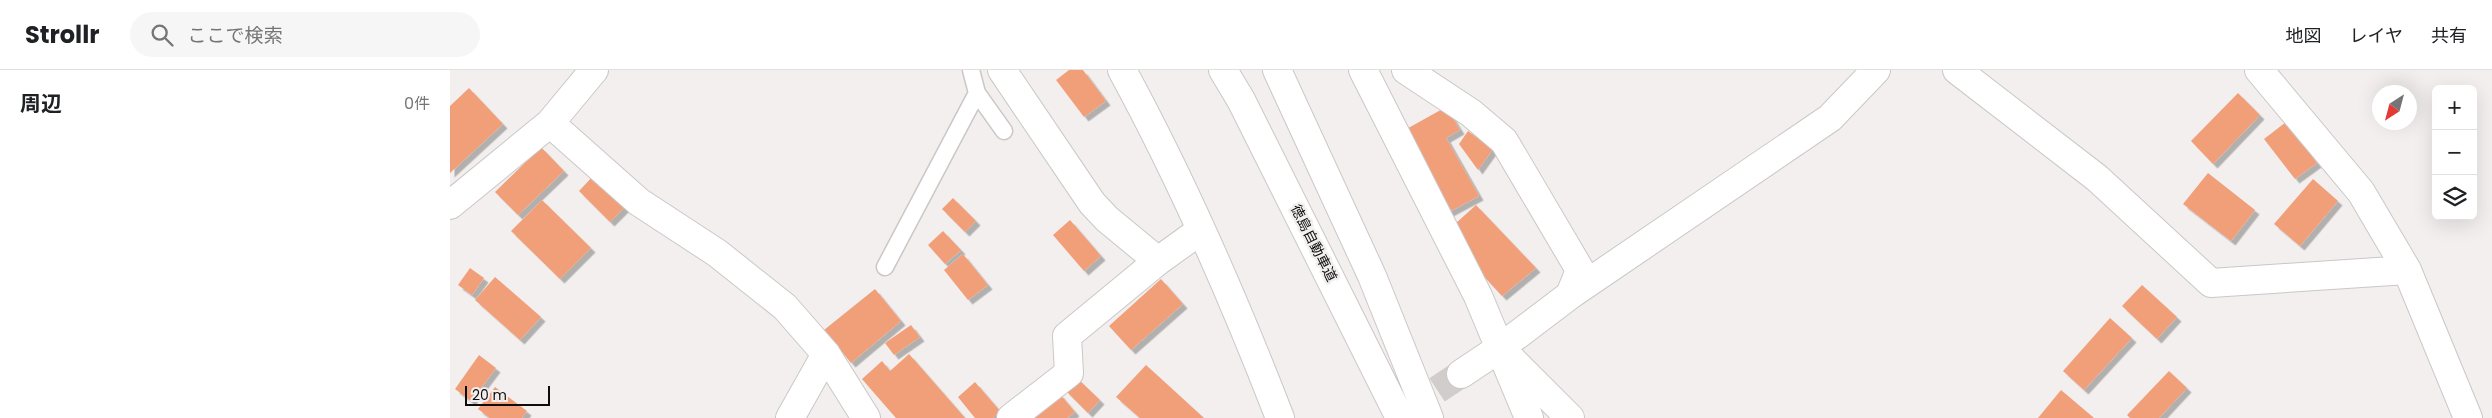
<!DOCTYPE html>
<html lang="ja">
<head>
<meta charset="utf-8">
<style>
  :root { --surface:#fff; --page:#f6f6f6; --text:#202124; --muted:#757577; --line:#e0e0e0 }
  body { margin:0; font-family:Poppins,"Noto Sans JP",sans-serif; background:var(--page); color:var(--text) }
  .controls { position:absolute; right:15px; top:15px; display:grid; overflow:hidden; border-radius:8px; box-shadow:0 5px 20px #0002 }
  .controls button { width:45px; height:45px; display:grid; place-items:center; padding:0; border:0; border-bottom:1px solid var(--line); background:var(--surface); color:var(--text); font:25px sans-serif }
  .compass { position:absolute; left:1922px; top:15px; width:45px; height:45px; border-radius:50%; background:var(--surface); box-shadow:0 5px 20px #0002; rotate:216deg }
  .scale { position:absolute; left:15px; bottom:12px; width:85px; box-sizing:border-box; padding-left:5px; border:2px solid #0e0d0d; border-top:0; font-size:14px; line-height:18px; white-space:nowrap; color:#0e0d0d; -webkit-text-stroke:4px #f3efef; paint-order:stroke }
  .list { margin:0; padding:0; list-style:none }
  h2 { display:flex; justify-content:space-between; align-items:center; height:65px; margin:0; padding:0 20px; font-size:21px }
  h2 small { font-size:16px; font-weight:400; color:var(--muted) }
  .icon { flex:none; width:28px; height:28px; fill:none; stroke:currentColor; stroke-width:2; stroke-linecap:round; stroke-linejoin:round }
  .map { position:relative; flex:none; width:2042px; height:348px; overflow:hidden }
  header { display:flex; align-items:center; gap:30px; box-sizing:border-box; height:70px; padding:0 25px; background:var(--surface); border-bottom:1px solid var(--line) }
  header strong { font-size:24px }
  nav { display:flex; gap:28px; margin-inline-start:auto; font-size:18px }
  .search { width:350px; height:45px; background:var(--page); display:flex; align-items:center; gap:12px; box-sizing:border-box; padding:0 18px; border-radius:28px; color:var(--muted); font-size:19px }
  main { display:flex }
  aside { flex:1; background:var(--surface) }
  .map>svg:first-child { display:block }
  .building { fill:#f19f79; filter:url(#shadow) }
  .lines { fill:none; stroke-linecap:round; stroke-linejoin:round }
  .street-tunnel { stroke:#d1cdcd; stroke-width:28; stroke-dasharray:28 14; stroke-linecap:butt }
  .lane-casing { stroke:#cbc7c7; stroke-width:19 }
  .street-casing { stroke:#cbc7c7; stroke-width:30 }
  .secondary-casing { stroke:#cbc7c7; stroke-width:30 }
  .highway-casing { stroke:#cbc7c7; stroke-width:30 }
  .lane { stroke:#fff; stroke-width:16 }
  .street { stroke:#fff; stroke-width:28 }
  .secondary { stroke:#fff; stroke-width:28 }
  .highway { stroke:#fff; stroke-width:28 }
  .labels { text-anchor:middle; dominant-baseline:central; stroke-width:5; stroke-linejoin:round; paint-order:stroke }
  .street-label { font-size:14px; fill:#0e0d0d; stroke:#f3efef }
</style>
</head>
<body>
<header>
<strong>Strollr</strong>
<div class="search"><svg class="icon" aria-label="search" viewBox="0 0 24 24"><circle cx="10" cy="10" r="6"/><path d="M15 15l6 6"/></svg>ここで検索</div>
<nav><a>地図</a><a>レイヤ</a><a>共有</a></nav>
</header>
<main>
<aside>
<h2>周辺<small>0件</small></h2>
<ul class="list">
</ul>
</aside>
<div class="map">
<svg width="2042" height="348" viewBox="0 0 2042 348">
  <defs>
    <filter id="shadow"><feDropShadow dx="4.5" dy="4.5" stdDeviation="0" flood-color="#0004"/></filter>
  </defs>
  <rect width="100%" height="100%" fill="#f3efef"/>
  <path class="building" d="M 619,0 L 633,0 L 656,31 L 634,47 L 606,10 Z
    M 19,18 L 53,54 L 0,103 L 0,36 Z
    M 1788,23 L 1810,45 L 1763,94 L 1741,71 Z
    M 996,37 L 1010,60 L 996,68 L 1029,126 L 999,142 L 953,61 Z
    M 1836,52 L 1867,93 L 1845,109 L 1814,69 Z
    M 1018,61 L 1043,79 L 1028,100 L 1009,74 Z
    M 91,77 L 114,101 L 68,145 L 45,122 Z
    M 1758,103 L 1805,140 L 1781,171 L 1733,134 Z
    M 144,105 L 176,136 L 160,152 L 129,121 Z
    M 1863,109 L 1888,131 L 1850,176 L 1824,154 Z
    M 503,128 L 526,151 L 515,162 L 492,139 Z
    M 92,130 L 141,178 L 110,209 L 61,161 Z
    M 1026,135 L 1086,198 L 1052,226 L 1028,200 L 1005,154 Z
    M 620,150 L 651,186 L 634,201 L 603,165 Z
    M 493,161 L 511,180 L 495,194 L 478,175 Z
    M 513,184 L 538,215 L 518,230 L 494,200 Z
    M 20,198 L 34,208 L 22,225 L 8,215 Z
    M 45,207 L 91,247 L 70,270 L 25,230 Z
    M 711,209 L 733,234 L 681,280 L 659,256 Z
    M 1692,215 L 1727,247 L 1707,269 L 1672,236 Z
    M 425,219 L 451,251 L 401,293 L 374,260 Z
    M 1660,248 L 1682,268 L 1634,320 L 1613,301 Z
    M 461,255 L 470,267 L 444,285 L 435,273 Z
    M 459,284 L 515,348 L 446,348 L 412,309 L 432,291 L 440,301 Z
    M 29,285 L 46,298 L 21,331 L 5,319 Z
    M 696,295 L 754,348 L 690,348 L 666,327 Z
    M 1719,301 L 1737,318 L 1709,348 L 1680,348 L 1677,345 Z
    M 627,308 L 650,330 L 638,343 L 615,320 Z
    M 525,312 L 550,341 L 543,348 L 525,348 L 508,327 Z
    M 45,317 L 77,341 L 72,348 L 40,348 L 28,339 Z
    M 1611,320 L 1644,348 L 1588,348 Z
    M 609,323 L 625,342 L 617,348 L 579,348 Z"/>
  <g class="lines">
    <path class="street-tunnel" d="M 952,343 L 1011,304"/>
    <g class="lane-casing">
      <path id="lane" d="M 527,23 L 554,61
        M 435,197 L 527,23 L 521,0"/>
    </g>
    <g class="street-casing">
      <path id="street" d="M 552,0 L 642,133 L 657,149 L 708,191 L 751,160
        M 913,0 L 1028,226 L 1079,348
        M 956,0 L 1021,43 L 1054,71 L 1130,200 L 1120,225 L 1050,278 L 1011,304
        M 1507,0 L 1647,108 L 1761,213 L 1957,200
        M 1809,0 L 1911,122 L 1957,200 L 2018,348
        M 100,53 L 189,132 L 267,183 L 335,237 L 376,284 L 416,348
        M 0,135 L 100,53 L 144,0
        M 1120,225 L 1380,48 L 1426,0
        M 1060,288 L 1120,348
        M 340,348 L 376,284
        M 561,348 L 619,303 L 617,266 L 708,191"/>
    </g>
    <g class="secondary-casing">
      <path id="secondary" d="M 672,0 C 733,112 784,229 830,348"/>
    </g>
    <g class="highway-casing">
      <path id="highway" d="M 773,0 L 791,30 L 950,348
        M 827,0 L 922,206 L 979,348"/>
    </g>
    <use href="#lane" class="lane"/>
    <use href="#street" class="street"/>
    <use href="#secondary" class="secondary"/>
    <use href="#highway" class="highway"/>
  </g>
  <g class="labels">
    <g class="street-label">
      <text transform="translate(864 173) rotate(63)">徳島自動車道</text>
    </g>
  </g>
</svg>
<div class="controls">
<button>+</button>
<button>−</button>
<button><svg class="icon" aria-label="layers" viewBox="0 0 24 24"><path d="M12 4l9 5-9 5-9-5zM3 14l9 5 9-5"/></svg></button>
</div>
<svg class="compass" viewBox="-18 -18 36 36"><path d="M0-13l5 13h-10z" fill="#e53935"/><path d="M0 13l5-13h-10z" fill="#757577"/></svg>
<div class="scale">20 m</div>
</div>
</main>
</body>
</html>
